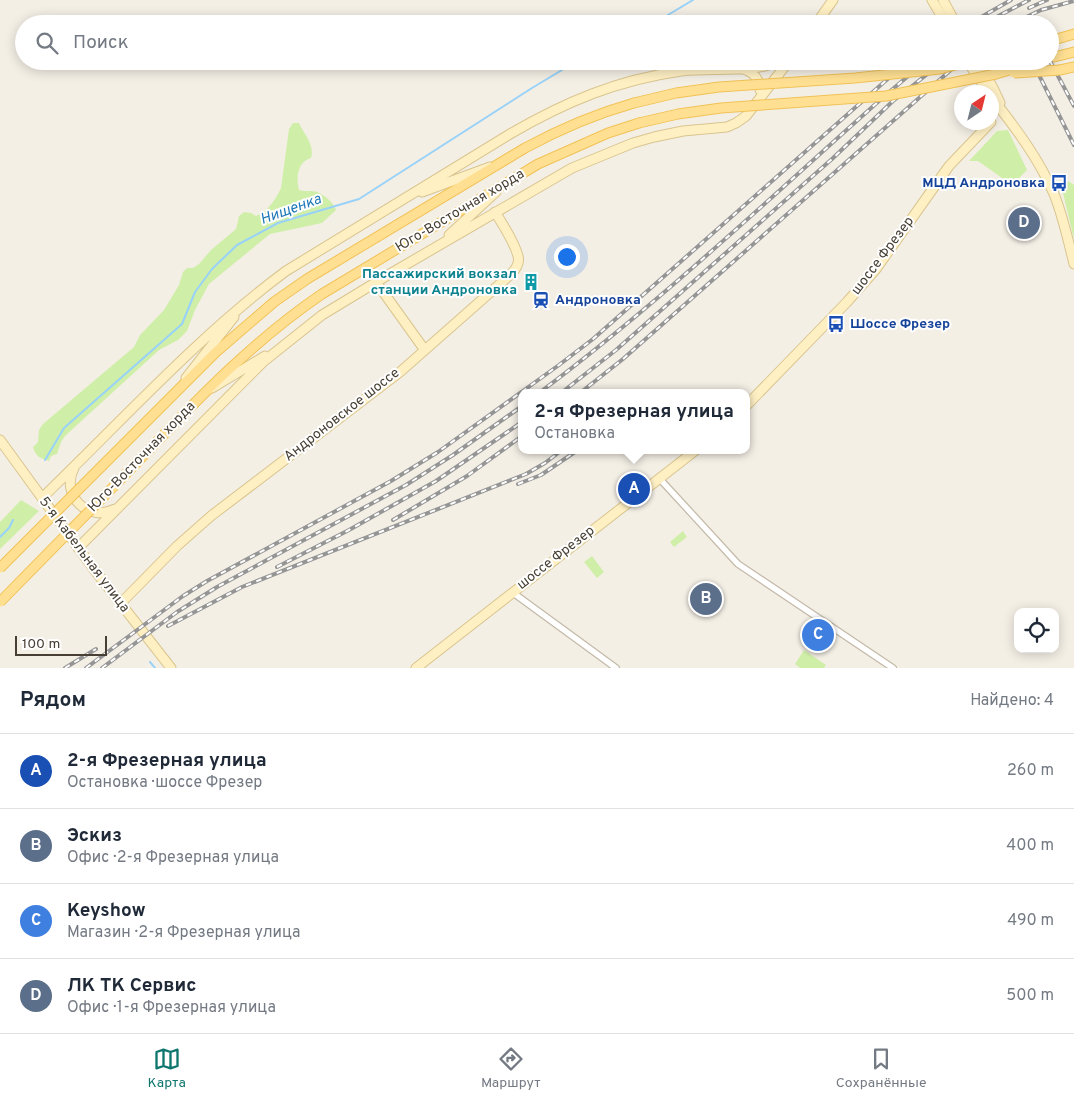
<!DOCTYPE html>
<html lang="ru">
<head>
<meta charset="utf-8">
<style>
  :root { --surface:#fff; --page:#f6f6f7; --text:#1f2937; --muted:#747a83; --line:#e0e1e3; --accent:#0f766e }
  body { margin:0; font-family:Overpass,sans-serif; background:var(--page); color:var(--text) }
  .controls { position:absolute; right:15px; bottom:15px; display:grid; overflow:hidden; border-radius:10px; box-shadow:0 2px 12px #0003 }
  .controls button { width:45px; height:45px; display:grid; place-items:center; padding:0; border:0; border-bottom:1px solid var(--line); background:var(--surface); color:var(--text); font:25px sans-serif }
  .compass { position:absolute; left:954px; top:85px; width:45px; height:45px; border-radius:50%; background:var(--surface); box-shadow:0 2px 12px #0003; rotate:35deg }
  .scale { position:absolute; left:15px; bottom:12px; width:92px; box-sizing:border-box; padding-left:5px; border:2px solid #473f33; border-top:0; font-size:14px; line-height:18px; white-space:nowrap; color:#473f33; -webkit-text-stroke:4px #fff; paint-order:stroke }
  .you { position:absolute; left:566px; top:256px; width:18px; height:18px; margin:-12px; border:4px solid #fff; border-radius:50%; background:#1a73e8; box-shadow:0 0 0 8px #1a73e833 }
  .badge { display:grid; place-items:center; width:32px; height:32px; border-radius:50%; background:var(--accent); color:#fff; font-size:16px; font-weight:700 }
  .pin { position:absolute; translate:-50% -50%; border:2px solid #fff; box-shadow:0 1px 5px #0006 }
  .popup { position:absolute; left:518px; top:389px; width:232px; height:65px; box-sizing:border-box; display:grid; place-content:center; border-radius:10px; background:var(--surface); filter:drop-shadow(0 1px 4px #0005); font-size:16px; white-space:nowrap; color:var(--muted) }
  .popup b { font-size:19px; color:var(--text) }
  .popup::after { content:''; position:absolute; left:50%; top:100%; margin-left:-10px; border:10px solid transparent; border-top-color:var(--surface) }
  .list { margin:0; padding:0; list-style:none }
  h2 { display:flex; justify-content:space-between; align-items:center; height:65px; margin:0; padding:0 20px; font-size:21px }
  h2 small { font-size:16px; font-weight:400; color:var(--muted) }
  .list li { display:grid; grid-template-columns:32px 1fr auto; gap:15px; align-items:center; box-sizing:border-box; height:75px; padding:0 20px; border-top:1px solid var(--line) }
  .list b { display:block; font-size:19px; white-space:nowrap }
  .list p { margin:0; font-size:16px; white-space:nowrap; color:var(--muted) }
  .list em { font-size:16px; font-style:normal; color:var(--muted) }
  .icon { flex:none; width:28px; height:28px; fill:none; stroke:currentColor; stroke-width:2; stroke-linecap:round; stroke-linejoin:round }
  .map { position:relative; flex:none; width:1074px; height:668px; overflow:hidden }
  .search { position:absolute; background:var(--surface); box-shadow:0 2px 12px #0003; left:15px; right:15px; top:15px; height:55px; display:flex; align-items:center; gap:12px; box-sizing:border-box; padding:0 18px; border-radius:28px; color:var(--muted); font-size:19px }
  .sheet { height:365px; background:var(--surface) }
  nav { display:flex; justify-content:space-around; align-items:center; box-sizing:border-box; height:70px; border-top:1px solid var(--line); background:var(--surface); font-size:14px; color:var(--muted) }
  nav a { display:grid; justify-items:center; gap:2px }
  nav .on { color:var(--accent) }
  .map>svg:first-child { display:block }
  .green { fill:#cfeea8 }
  .lines { fill:none; stroke-linecap:round; stroke-linejoin:round }
  .stream { stroke:#99d2f9; stroke-width:2 }
  .street-casing { stroke:#c4baa9; stroke-width:8 }
  .secondary-casing { stroke:#d9c58f; stroke-width:11 }
  .primary-casing { stroke:#f1c256; stroke-width:11 }
  .street { stroke:#fff; stroke-width:5.5 }
  .secondary { stroke:#fff0c4; stroke-width:9 }
  .primary { stroke:#ffe093; stroke-width:9 }
  .rail-casing { stroke:#959595; stroke-width:4 }
  .rail { stroke:#fff; stroke-width:2; stroke-dasharray:5.5; stroke-linecap:butt }
  .primary-bridge-casing { stroke:#f1c256; stroke-width:11; stroke-linecap:butt }
  .primary-bridge { stroke:#ffe093; stroke-width:9 }
  .labels { text-anchor:middle; dominant-baseline:central; stroke-width:4; stroke-linejoin:round; paint-order:stroke }
  .transit-label { font-size:14px; font-weight:bold; fill:#164399; stroke:#fff; text-anchor:start }
  .street-label { font-size:14px; fill:#473f33; stroke:#fff }
  .culture-label { font-size:14px; font-weight:bold; fill:#0d838f; stroke:#fff; text-anchor:end }
  .water-label { font-size:15px; font-style:italic; fill:#1f78b7; stroke:#fff }
</style>
</head>
<body>
<div class="map">
<svg width="1074" height="668" viewBox="0 0 1074 668">
  <rect width="100%" height="100%" fill="#f4efe5"/>
  <path class="green" d="M 293,123 L 299,123 C 304,135 315,144 311,158 C 297,162 296,178 299,190 C 305,192 311,190 317,192 C 325,195 333,202 336,210 L 322,223 L 270,234 L 209,284 L 195,310 L 187,331 L 178,340 L 159,350 L 65,436 L 61,442 L 57,454 L 51,456 L 49,461 C 40,458 36,457 33,447 L 38,442 L 39,430 L 43,424 L 134,347 L 140,335 L 164,310 L 179,285 L 183,272 L 187,268 L 193,268 L 199,264 L 211,250 L 236,229 L 239,216 L 244,212 L 251,213 L 256,216 C 267,212 276,199 281,188 L 289,129 Z
    M 1008,130 L 1027,170 L 1012,185 L 978,161 L 969,161 L 997,131 Z
    M 1068,181 L 1074,185 L 1074,239 L 1062,189 L 1064,184 Z
    M 21,500 L 39,511 L 0,549 L 0,522 Z
    M 683,531 L 687,537 L 674,547 L 670,542 Z
    M 592,556 L 604,572 L 597,578 L 584,562 Z
    M 804,650 L 826,665 L 824,668 L 800,668 L 795,664 Z"/>
  <g class="lines">
    <path class="stream" d="M 653,24 L 693,0
      M 45,460 L 64,428 L 182,324 L 195,292 L 212,269 L 237,245 L 278,223 L 359,199 L 532,88 L 577,61
      M 0,537 L 9,528 L 13,520
      M 150,662 L 155,668"/>
    <g class="street-casing">
      <path id="street" d="M 659,478 L 738,564 L 893,668
        M 512,592 L 616,668"/>
    </g>
    <g class="secondary-casing">
      <path id="secondary" d="M 932,0 L 946,24
        M 943,0 L 956,24
        M 816,24 L 833,0
        M 967,61 L 988,92
        M 978,61 L 994,90 L 1000,103
        M 743,69 C 753,72 760,79 760,90
        M 992,98 C 1015,127 1039,159 1054,194 C 1063,216 1068,240 1074,264
        M 422,192 L 490,167
        M 449,235 L 496,192
        M 376,282 L 424,349
        M 186,378 L 234,317
        M 212,388 L 265,356
        M 746,406 L 847,302 L 876,269 L 949,166 L 991,122
        M 0,440 L 93,568 L 171,668
        M 74,468 C 60,495 88,523 115,509
        M 42,498 C 122,421 197,337 286,271 L 510,134 C 565,102 617,80 681,71 C 710,67 753,74 779,61
        M 78,548 L 263,362 L 322,315 L 388,275 L 572,168 L 633,143 L 654,137 L 683,131 L 727,127 L 736,123 L 746,116 L 789,61
        M 121,603 L 177,546 L 211,516 L 400,372 L 511,274 C 516,269 520,263 518,256 C 514,241 503,225 495,212
        M 416,668 L 696,450"/>
    </g>
    <g class="primary-casing">
      <path id="primary" d="M 1050,41 L 1074,34
        M 1050,58 L 1074,52
        M 1060,70 L 1074,67
        M 103,465 L 216,352 L 274,302 L 307,279 L 525,148 C 560,129 595,114 634,103
        M 119,481 C 184,414 244,347 322,294 L 538,164 L 608,133 L 639,123"/>
    </g>
    <use href="#street" class="street"/>
    <use href="#secondary" class="secondary"/>
    <use href="#primary" class="primary"/>
    <g class="rail-casing">
      <path id="rail" d="M 1029,8 L 1047,0
        M 969,24 L 1011,0
        M 983,24 L 1029,0
        M 1012,24 L 1041,10 L 1074,1
        M 1032,61 L 1074,145
        M 1050,61 L 1074,106
        M 539,393 C 662,301 773,195 888,93 L 926,61
        M 561,393 L 616,350 L 832,159 L 893,101 L 944,61
        M 580,393 L 623,359 L 961,61
        M 518,484 L 541,475 L 578,450
        M 393,520 L 467,476 L 522,436
        M 277,567 L 349,530 L 436,481 L 522,422
        M 168,626 L 242,587 L 526,474 L 545,463 L 562,450
        M 65,668 L 96,649
        M 86,668 L 183,596 L 207,581 L 391,481 L 438,452 L 559,365 L 593,339 L 908,61
        M 102,668 L 177,612 L 217,587 L 406,485 L 453,455 L 522,406"/>
    </g>
    <use href="#rail" class="rail"/>
    <g class="primary-bridge-casing">
      <path id="primary-bridge" d="M 1014,73 L 1060,70
        M 634,103 L 676,93 L 719,87 L 855,78 L 940,69 L 971,61
        M 639,123 L 678,114 L 721,108 L 886,96 L 996,74 L 1040,61
        M 0,568 L 103,465
        M 0,602 L 119,481"/>
    </g>
    <use href="#primary-bridge" class="primary-bridge"/>
  </g>
  <defs>
    <g id="bus-bare" transform="scale(1.35)"><path d="M-5-6H5V4H4V6H2V4H-2V6H-4V4H-5ZM-3.5-4V0h7V-4ZM-3.5 1.2v1.5H-2V1.2ZM2 1.2v1.5H3.5V1.2Z" fill="#1a4fb4" stroke="#fff" stroke-width="2.5" paint-order="stroke"/></g>
    <g id="building-bare" transform="scale(1.35)"><path d="M-4-6H4V6H1V3H-1V6H-4ZM-2.5-4.3h1.7v1.8h-1.7ZM.8-4.3h1.7v1.8H.8ZM-2.5-1h1.7V.8h-1.7ZM.8-1h1.7V.8H.8Z" fill="#0f9aa8" stroke="#fff" stroke-width="2.5" paint-order="stroke"/></g>
    <g id="station-bare" transform="scale(1.35)"><path d="M-3-6H3Q5-6 5-4V2Q5 4 3 4L4.5 6H3L1.5 4h-3L-3 6H-4.5L-3 4Q-5 4-5 2V-4Q-5-6-3-6ZM-3.5-4v3h7v-3ZM-3.5 1v1.5H-2V1ZM2 1v1.5H3.5V1Z" fill="#1a4fb4" stroke="#fff" stroke-width="2.5" paint-order="stroke"/></g>
  </defs>
  <g fill-rule="evenodd">
    <use href="#bus-bare" x="1059" y="183"/>
    <use href="#building-bare" x="531" y="282"/>
    <use href="#station-bare" x="541" y="300"/>
    <use href="#bus-bare" x="836" y="324"/>
  </g>
  <g class="labels">
    <g class="transit-label">
      <text x="1045" y="183" text-anchor="end">МЦД Андроновка</text>
      <text x="555" y="300">Андроновка</text>
      <text x="850" y="324">Шоссе Фрезер</text>
    </g>
    <g class="street-label">
      <text transform="translate(460 211) rotate(-31)">Юго-Восточная хорда</text>
      <text transform="translate(883 256) rotate(-53)">шоссе Фрезер</text>
      <text transform="translate(342 415) rotate(-38)">Андроновское шоссе</text>
      <text transform="translate(142 457) rotate(-46)">Юго-Восточная хорда</text>
      <text transform="translate(84 555) rotate(53)">5-я Кабельная улица</text>
      <text transform="translate(556 558) rotate(-38)">шоссе Фрезер</text>
    </g>
    <g class="culture-label">
      <text x="517" y="274">Пассажирский вокзал<tspan x="517" dy="16">станции Андроновка</tspan></text>
    </g>
    <g class="water-label">
      <text transform="translate(291 210) rotate(-20)">Нищенка</text>
    </g>
  </g>
</svg>
<div class="controls">
<button><svg class="icon" aria-label="locate" viewBox="0 0 24 24"><circle cx="12" cy="12" r="6"/><path d="M12 2v4M12 18v4M2 12h4M18 12h4"/></svg></button>
</div>
<svg class="compass" viewBox="-18 -18 36 36"><path d="M0-13l5 13h-10z" fill="#e53935"/><path d="M0 13l5-13h-10z" fill="#747a83"/></svg>
<div class="scale">100 m</div>
<div class="you"></div>
<div class="pin badge" style="left:634px;top:489px;background:#1a4fb4">A</div>
<div class="popup"><b>2-я Фрезерная улица</b>Остановка</div>
<div class="pin badge" style="left:706px;top:599px;background:#5c6f8a">B</div>
<div class="pin badge" style="left:818px;top:635px;background:#3f7fe0">C</div>
<div class="pin badge" style="left:1024px;top:223px;background:#5c6f8a">D</div>
<div class="search"><svg class="icon" aria-label="search" viewBox="0 0 24 24"><circle cx="10" cy="10" r="6"/><path d="M15 15l6 6"/></svg>Поиск</div>
</div>
<section class="sheet">
<h2>Рядом<small>Найдено: 4</small></h2>
<ul class="list">
<li><span class="badge" style="background:#1a4fb4">A</span><div><b>2-я Фрезерная улица</b><p>Остановка · шоссе Фрезер</p></div><em>260 m</em></li>
<li><span class="badge" style="background:#5c6f8a">B</span><div><b>Эскиз</b><p>Офис · 2-я Фрезерная улица</p></div><em>400 m</em></li>
<li><span class="badge" style="background:#3f7fe0">C</span><div><b>Keyshow</b><p>Магазин · 2-я Фрезерная улица</p></div><em>490 m</em></li>
<li><span class="badge" style="background:#5c6f8a">D</span><div><b>ЛК ТК Сервис</b><p>Офис · 1-я Фрезерная улица</p></div><em>500 m</em></li>
</ul>
</section>
<nav>
<a class="on"><svg class="icon" aria-label="map" viewBox="0 0 24 24"><path d="M3 6l6-2 6 2 6-2v14l-6 2-6-2-6 2zM9 4v14M15 6v14"/></svg>Карта</a>
<a><svg class="icon" aria-label="directions" viewBox="0 0 24 24"><path d="M12 3l9 9-9 9-9-9zM9 14v-3h6M13 9l2 2-2 2"/></svg>Маршрут</a>
<a><svg class="icon" aria-label="saved" viewBox="0 0 24 24"><path d="M7 4h10v16l-5-4-5 4z"/></svg>Сохранённые</a>
</nav>
</body>
</html>
